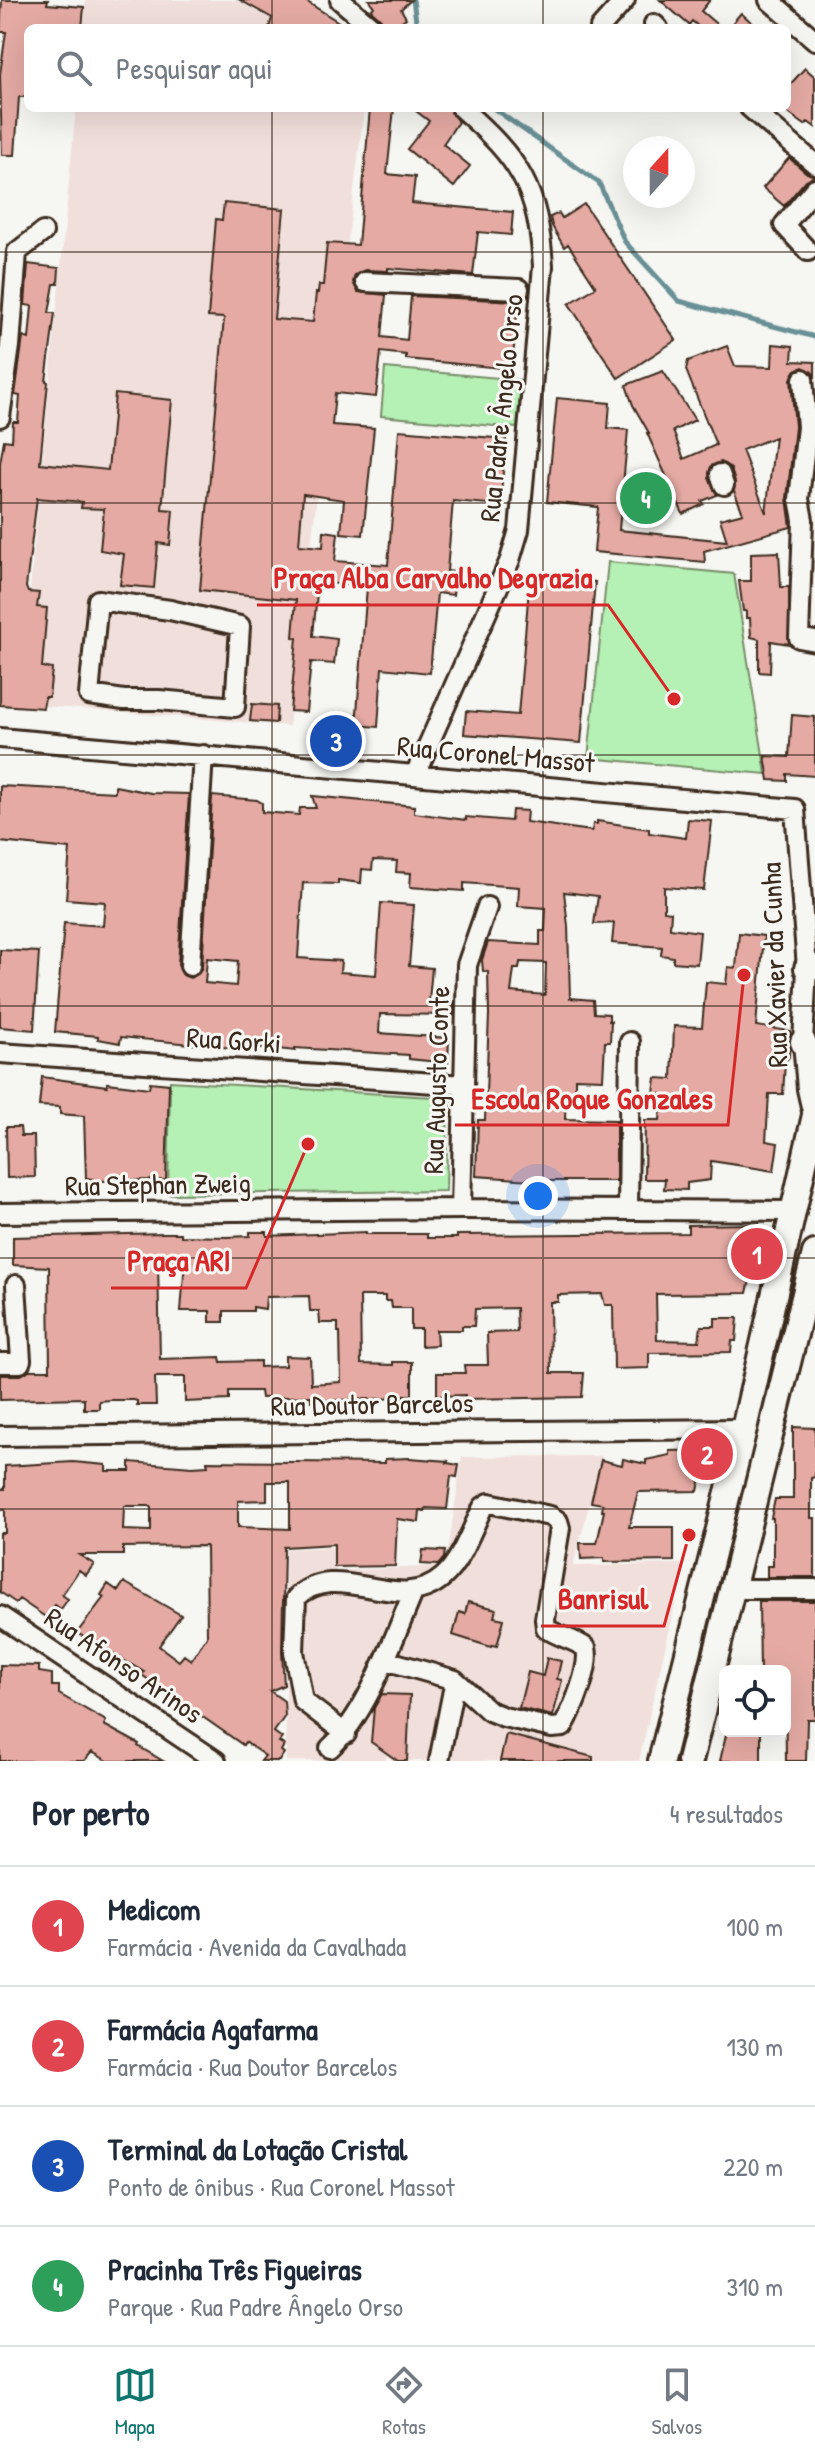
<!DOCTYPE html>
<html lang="pt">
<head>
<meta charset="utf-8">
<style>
  :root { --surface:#fff; --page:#f2f2f3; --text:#1f2937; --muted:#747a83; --line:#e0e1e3; --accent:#0f766e }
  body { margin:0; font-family:"Patrick Hand",sans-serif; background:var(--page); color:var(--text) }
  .controls { position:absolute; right:24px; bottom:24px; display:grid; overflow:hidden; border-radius:12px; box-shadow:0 8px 32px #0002 }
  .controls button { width:72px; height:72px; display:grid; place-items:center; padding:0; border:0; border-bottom:2px solid var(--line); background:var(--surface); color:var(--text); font:40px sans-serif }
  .compass { position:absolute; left:623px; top:136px; width:72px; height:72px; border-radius:50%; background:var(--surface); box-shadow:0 8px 32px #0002; rotate:21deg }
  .you { position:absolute; left:538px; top:1196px; width:28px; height:28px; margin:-20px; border:6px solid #fff; border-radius:50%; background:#1a73e8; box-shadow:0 0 0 12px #1a73e833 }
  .badge { display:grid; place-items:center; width:52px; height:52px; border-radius:50%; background:var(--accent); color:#fff; font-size:26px; font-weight:700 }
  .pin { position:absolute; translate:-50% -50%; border:4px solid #fff; box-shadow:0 2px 8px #0006 }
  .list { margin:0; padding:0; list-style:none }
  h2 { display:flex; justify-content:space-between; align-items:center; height:104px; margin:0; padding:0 32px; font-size:34px }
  h2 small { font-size:26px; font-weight:400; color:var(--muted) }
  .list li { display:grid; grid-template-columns:52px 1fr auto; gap:24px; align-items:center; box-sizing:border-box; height:120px; padding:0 32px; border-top:2px solid var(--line) }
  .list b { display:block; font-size:30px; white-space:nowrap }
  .list p { margin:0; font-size:26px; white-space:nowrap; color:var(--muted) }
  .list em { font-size:26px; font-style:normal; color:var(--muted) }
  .icon { flex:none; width:44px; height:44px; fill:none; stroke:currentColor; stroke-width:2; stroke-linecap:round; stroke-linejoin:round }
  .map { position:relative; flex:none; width:815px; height:1761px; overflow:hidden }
  .search { position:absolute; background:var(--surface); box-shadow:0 8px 32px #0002; left:24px; right:24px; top:24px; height:88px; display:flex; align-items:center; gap:20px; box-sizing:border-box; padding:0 28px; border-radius:12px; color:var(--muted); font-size:30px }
  .sheet { height:584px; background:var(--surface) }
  nav { display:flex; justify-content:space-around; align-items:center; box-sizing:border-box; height:112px; border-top:2px solid var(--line); background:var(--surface); font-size:22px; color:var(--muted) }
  nav a { display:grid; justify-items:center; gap:4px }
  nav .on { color:var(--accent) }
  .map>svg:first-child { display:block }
  .built { fill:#f1dfdb }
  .green { fill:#b5f0b4; stroke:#788d69; stroke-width:2 }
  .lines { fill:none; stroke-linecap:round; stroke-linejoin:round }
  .stream { stroke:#699096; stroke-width:5 }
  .building { fill:#e5aaa4; stroke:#3b2a1e; stroke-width:2; fill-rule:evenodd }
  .minor-casing { stroke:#3b2a1e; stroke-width:24 }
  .major-casing { stroke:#3b2a1e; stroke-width:30 }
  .minor { stroke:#f6f6f2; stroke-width:18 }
  .major { stroke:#f6f6f2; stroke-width:24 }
  .grid { fill:none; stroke:#3b2a1e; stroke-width:2; stroke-opacity:0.55 }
  .labels { text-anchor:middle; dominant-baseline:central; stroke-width:6; stroke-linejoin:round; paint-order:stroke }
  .street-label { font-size:28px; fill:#3b2a1e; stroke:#f6f6f2 }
  .leader { fill:none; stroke:#d62828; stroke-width:3 }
  .callout-dot { fill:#d62828; stroke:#f6f6f2; stroke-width:3 }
  .callout-label { font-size:30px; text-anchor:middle; font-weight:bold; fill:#d62828; stroke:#f6f6f2; stroke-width:6; stroke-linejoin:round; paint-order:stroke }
</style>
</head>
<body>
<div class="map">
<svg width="815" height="1761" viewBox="0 0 815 1761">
  <rect width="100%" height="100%" fill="#f6f6f2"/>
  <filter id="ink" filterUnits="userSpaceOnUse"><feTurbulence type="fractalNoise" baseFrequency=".0125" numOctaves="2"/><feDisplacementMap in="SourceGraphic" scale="16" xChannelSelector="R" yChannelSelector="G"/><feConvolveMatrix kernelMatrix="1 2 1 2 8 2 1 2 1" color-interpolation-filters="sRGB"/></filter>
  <g filter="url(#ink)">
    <path class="built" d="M 86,0 L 237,0 L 286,28 L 83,28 Z
      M 76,108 L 364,108 L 289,726 L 19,704 Z
      M 602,1456 L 573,1566 L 684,1564 L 639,1761 L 394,1761 L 387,1756 L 385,1761 L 286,1761 L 286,1549 L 336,1547 L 336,1571 L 446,1566 L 462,1457 Z"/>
    <path class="green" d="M 385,368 L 521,380 L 517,428 L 381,416 Z
      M 630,481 L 664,485 L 661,515 L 629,512 Z
      M 608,562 L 734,574 L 766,774 L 588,758 Z
      M 170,1081 L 448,1098 L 446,1191 L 168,1194 Z"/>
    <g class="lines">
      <path class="stream" d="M 413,0 L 417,28
        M 493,108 L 599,183 L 625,242 L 679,301 L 815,337"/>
    </g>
    <path class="building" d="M 2,0 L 48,0 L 47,4 L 84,7 L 82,28 L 28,28 L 28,97 L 19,97 L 15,155 L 2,155 L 0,74 L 6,32 L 0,32 Z
      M 240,0 L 304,0 L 348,28 L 269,28 L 272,18 Z
      M 369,0 L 411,0 L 401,9 L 406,18 L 402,21 L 408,28 L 385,28 L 381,19 L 371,10 L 374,7 Z
      M 660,0 L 710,0 L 701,11 L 721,28 L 700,28 L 692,21 L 689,25 Z
      M 741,13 L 758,28 L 728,28 Z
      M 805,68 L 815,77 L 815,127 L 808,122 L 805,125 L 784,110 L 787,108 L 787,88 Z
      M 370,108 L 394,108 L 387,174 L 415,177 L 412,203 L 513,212 L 511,235 L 478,232 L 473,275 L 388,268 L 388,271 L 365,270 L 355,275 L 353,282 L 358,292 L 386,295 L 382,337 L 407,340 L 411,296 L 518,301 L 512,369 L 406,359 L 406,355 L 381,352 L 376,397 L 335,393 L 332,425 L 374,428 L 363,535 L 341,533 L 344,500 L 303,494 L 299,545 L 323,547 L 324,531 L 338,533 L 335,561 L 388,565 L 399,430 L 506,439 L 500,505 L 453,501 L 447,571 L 455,572 L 453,595 L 437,593 L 430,673 L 382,668 L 378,727 L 356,725 L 367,587 L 318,582 L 313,636 L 337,639 L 334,664 L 311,662 L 306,712 L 290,711 L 297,638 L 293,637 L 296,600 L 200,590 L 224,318 L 208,317 L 216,219 L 222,220 L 224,203 L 284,209 L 274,319 L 313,322 L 316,293 L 318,293 L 319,285 L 323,285 L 327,243 L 358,245 Z
      M 412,108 L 449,108 L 458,122 L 443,144 L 470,166 L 454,187 L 407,149 L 429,121 Z
      M 789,158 L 807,173 L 815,176 L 806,180 L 784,206 L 763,188 Z
      M 584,204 L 676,340 L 618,378 L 569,304 L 596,287 L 568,244 L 564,247 L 552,226 L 550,217 L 559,213 L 562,218 Z
      M 28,264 L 59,268 L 58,284 L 54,284 L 49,313 L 55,313 L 46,381 L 48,382 L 40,463 L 108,470 L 115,394 L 172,400 L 162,509 L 173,510 L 170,545 L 158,543 L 154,588 L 120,585 L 124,554 L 100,550 L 104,509 L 81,508 L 82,502 L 37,498 L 26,587 L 28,592 L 39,593 L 37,607 L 47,608 L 42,667 L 52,669 L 49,697 L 45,697 L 43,708 L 0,705 L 0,463 L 4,440 L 12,441 L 13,422 L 18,422 L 20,396 L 15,395 L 23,337 L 29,339 L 32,306 L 25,305 Z
      M 773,344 L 793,346 L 792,361 L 815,362 L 815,378 L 812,372 L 803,367 L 796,370 L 791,379 L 795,427 L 787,498 L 791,527 L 704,551 L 705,562 L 594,552 L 598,507 L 547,502 L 557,398 L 610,403 L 608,428 L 628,430 L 619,530 L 727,541 L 720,519 L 743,513 L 734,491 L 735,482 L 731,469 L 721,462 L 711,466 L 709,477 L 717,495 L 702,501 L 704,504 L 683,514 L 647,433 L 649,433 L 633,405 L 626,385 L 663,371 L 695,420 L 673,431 L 684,459 L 716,445 L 686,370 L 688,361 L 727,346 L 735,366 L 772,367 ZM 775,437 L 766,513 L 742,450 Z
      M 779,552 L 781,587 L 789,587 L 789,644 L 771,641 L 770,673 L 759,672 L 759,639 L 751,637 L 750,618 L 746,618 L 746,611 L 743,611 L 739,581 L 751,581 L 751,553 Z
      M 530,577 L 595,582 L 581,743 L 464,734 L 466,711 L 518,715 Z
      M 252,704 L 277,706 L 276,723 L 250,721 Z
      M 792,715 L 815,717 L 815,776 L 787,774 L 787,781 L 769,780 L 765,756 L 789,757 Z
      M 0,786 L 115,792 L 115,786 L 151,793 L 189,794 L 178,965 L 183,975 L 190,978 L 199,973 L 202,967 L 212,796 L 257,800 L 262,803 L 262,812 L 299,815 L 300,808 L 316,808 L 312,796 L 414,806 L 414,813 L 466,820 L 466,817 L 511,821 L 512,810 L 527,811 L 526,822 L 592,831 L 593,824 L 597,824 L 597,821 L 649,829 L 649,833 L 686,838 L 688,819 L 712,821 L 704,890 L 664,887 L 664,911 L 671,912 L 670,928 L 700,932 L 697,964 L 673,962 L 673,957 L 661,955 L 662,947 L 612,943 L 614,923 L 594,924 L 598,896 L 564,892 L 568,926 L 570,998 L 593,1000 L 594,1013 L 609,1014 L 609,1021 L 611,1021 L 610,1042 L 605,1042 L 603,1079 L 575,1078 L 575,1092 L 566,1092 L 565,1119 L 616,1120 L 616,1181 L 545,1181 L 476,1176 L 478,1120 L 485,1120 L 489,1014 L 488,972 L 483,971 L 482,960 L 488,942 L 540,945 L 540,931 L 545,931 L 546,908 L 518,906 L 519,887 L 464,883 L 464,891 L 410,887 L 411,873 L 396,872 L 397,861 L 373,860 L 372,870 L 362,869 L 361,883 L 338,880 L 338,884 L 303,883 L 298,958 L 341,961 L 340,972 L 376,975 L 381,903 L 414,905 L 409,966 L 432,968 L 429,1001 L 454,1003 L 454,1015 L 380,1014 L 379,1033 L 449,1038 L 448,1063 L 409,1059 L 409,1055 L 295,1048 L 295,1051 L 269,1048 L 252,1050 L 121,1037 L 120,1043 L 98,1039 L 98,1036 L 55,1032 L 64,923 L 103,926 L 105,902 L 66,899 L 70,849 L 0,842 ZM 207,958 L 238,961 L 236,986 L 205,983 ZM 520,962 L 546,963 L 545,995 L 511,992 L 514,969 L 519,969 Z
      M 739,933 L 764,936 L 756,1026 L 790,1031 L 789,1057 L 785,1062 L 783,1094 L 769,1094 L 766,1141 L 778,1143 L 774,1171 L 711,1161 L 710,1180 L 687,1183 L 687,1190 L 664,1189 L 665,1179 L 644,1179 L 645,1120 L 660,1120 L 662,1094 L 654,1093 L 656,1078 L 672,1079 L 674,1026 L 702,1027 L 706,982 L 726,984 L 728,967 L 736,968 Z
      M 0,950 L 39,952 L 34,1030 L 0,1027 Z
      M 42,1077 L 107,1086 L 107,1083 L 149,1088 L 150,1082 L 169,1084 L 166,1180 L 93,1181 L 93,1179 L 86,1178 L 84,1116 L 60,1114 L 60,1107 L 39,1106 Z
      M 6,1127 L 20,1127 L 21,1136 L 34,1136 L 35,1177 L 7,1178 Z
      M 759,1224 L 754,1263 L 747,1293 L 656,1294 L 657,1340 L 699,1341 L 701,1326 L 715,1326 L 715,1318 L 738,1318 L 736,1341 L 732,1341 L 731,1352 L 649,1353 L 649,1368 L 614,1369 L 613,1305 L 605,1305 L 602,1294 L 558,1295 L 558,1302 L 550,1302 L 551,1373 L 584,1373 L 582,1397 L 465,1399 L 465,1395 L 437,1396 L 437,1373 L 465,1373 L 464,1365 L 488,1365 L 487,1333 L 517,1332 L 516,1308 L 475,1309 L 474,1326 L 462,1326 L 462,1330 L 436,1330 L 437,1345 L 421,1346 L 421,1329 L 411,1329 L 411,1308 L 392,1308 L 391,1301 L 385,1301 L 385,1296 L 360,1296 L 361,1364 L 393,1365 L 393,1362 L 412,1362 L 412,1395 L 403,1395 L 403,1398 L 311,1401 L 311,1396 L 261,1398 L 260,1391 L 229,1391 L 229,1400 L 185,1402 L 185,1377 L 155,1377 L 156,1405 L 137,1405 L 137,1401 L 134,1400 L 110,1400 L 99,1401 L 99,1409 L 84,1409 L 84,1398 L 0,1400 L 0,1375 L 21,1375 L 29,1370 L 50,1370 L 49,1267 L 13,1265 L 13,1237 L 165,1233 L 181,1233 L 181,1236 L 227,1237 L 250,1236 L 250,1232 L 267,1232 L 267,1236 L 366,1232 L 366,1234 L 427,1234 L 427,1238 L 457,1238 L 457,1235 L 688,1233 L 688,1225 ZM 158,1261 L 185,1261 L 181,1311 L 210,1311 L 210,1322 L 224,1322 L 224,1311 L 253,1311 L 253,1307 L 265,1309 L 266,1297 L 309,1296 L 310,1311 L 319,1311 L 320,1323 L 338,1323 L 338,1332 L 340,1332 L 341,1382 L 311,1384 L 310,1357 L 285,1356 L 285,1366 L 260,1367 L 260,1361 L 221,1362 L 220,1357 L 160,1359 Z
      M 793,1427 L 815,1428 L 815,1477 L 811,1478 L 811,1518 L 815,1518 L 815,1577 L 767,1577 L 767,1566 L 773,1566 L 773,1518 L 771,1518 L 775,1499 L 793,1499 Z
      M 707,1450 L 698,1491 L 638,1492 L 629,1527 L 674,1527 L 674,1561 L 604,1562 L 604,1558 L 581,1559 L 580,1543 L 597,1543 L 604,1511 L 602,1511 L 603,1504 L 591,1502 L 601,1460 L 622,1465 L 623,1459 L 646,1464 L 646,1460 L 670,1455 L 670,1451 Z
      M 409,1458 L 448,1461 L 447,1463 L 459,1465 L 457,1477 L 451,1476 L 447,1509 L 426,1508 L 425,1511 L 420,1510 L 419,1522 L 397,1519 L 395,1566 L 334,1567 L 334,1544 L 284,1547 L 282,1652 L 284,1685 L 270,1691 L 284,1701 L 285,1716 L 274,1732 L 282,1738 L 279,1742 L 284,1745 L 281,1751 L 284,1753 L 279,1761 L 261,1761 L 265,1756 L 245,1742 L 243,1745 L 177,1699 L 176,1700 L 142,1675 L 144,1672 L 77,1633 L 104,1597 L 101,1595 L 108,1584 L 118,1591 L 124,1582 L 181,1615 L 159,1646 L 179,1661 L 184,1655 L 191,1660 L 207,1636 L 206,1546 L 123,1547 L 123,1555 L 79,1555 L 94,1564 L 86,1575 L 79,1570 L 62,1595 L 68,1599 L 61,1609 L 55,1605 L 47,1618 L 19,1599 L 16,1603 L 0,1592 L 0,1533 L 5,1533 L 5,1510 L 0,1509 L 0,1489 L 5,1489 L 5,1466 L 73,1462 L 106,1465 L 106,1471 L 130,1471 L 130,1462 L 192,1467 L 208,1466 L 207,1461 L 385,1463 L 385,1459 ZM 267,1482 L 290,1482 L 290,1529 L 238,1527 L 238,1501 L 267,1500 ZM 124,1506 L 151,1506 L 151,1531 L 123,1530 Z
      M 423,1550 L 445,1551 L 444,1558 L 438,1565 L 421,1564 Z
      M 759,1601 L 815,1601 L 815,1719 L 807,1719 L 806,1761 L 786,1761 L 785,1671 L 760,1671 Z
      M 468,1602 L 496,1609 L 494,1617 L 504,1619 L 497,1646 L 492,1645 L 491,1647 L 453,1635 L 459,1612 L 465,1614 Z
      M 547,1658 L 561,1661 L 557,1679 L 562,1680 L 553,1716 L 519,1708 L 528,1672 L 543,1676 Z
      M 0,1665 L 39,1666 L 39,1672 L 52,1674 L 52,1686 L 59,1686 L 59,1694 L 106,1721 L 104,1725 L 139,1744 L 138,1746 L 163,1761 L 108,1761 L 92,1752 L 84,1761 L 0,1761 Z
      M 382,1694 L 410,1695 L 407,1761 L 398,1761 L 371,1742 L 374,1708 Z
      M 727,1731 L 761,1731 L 761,1761 L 720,1761 Z
      M 506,1734 L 593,1757 L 593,1761 L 500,1761 Z"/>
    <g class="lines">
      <g class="minor-casing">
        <path id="minor" d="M 340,0 L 373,28
          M 769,0 L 815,40
          M 654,24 L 658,28
          M 600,28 L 625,0
          M 750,108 L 815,164
          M 808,251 L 784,225 L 815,188
          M 365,282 L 519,289
          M 803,379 L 807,427 L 799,499 L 803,520 L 799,638 L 815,641
          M 0,417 L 10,346 L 17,252 L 43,232
          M 720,474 L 724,485
          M 98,600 L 170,610 L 240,626 L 235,707 L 159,700 L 124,700 L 89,695 Z
          M 0,738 L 795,809 L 807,968 L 803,1042 L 807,1089 L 814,1120
          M 415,775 L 510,560 L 519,530 L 543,266 C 538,187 520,160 461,108
          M 190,966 L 203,755
          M 0,1053 L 464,1085
          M 461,1209 L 467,965 L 487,907
          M 628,1210 L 630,1042
          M 0,1213 L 461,1209 L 796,1211
          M 0,1363 L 20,1363 L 21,1360 L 16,1285
          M 0,1436 L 744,1429
          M 732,1589 L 815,1589
          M 0,1616 L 216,1761
          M 346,1734 L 303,1701 L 294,1652 L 296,1598 C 337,1557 398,1617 443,1577 C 461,1561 472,1529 483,1507 L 489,1503 L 550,1516 L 558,1521 L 560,1528 L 545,1619 L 546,1628 C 558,1637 574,1639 586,1648 C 591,1667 573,1709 563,1727 L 552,1728 L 504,1717 L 489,1711 L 455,1680 L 385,1660
          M 330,1748 C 367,1714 393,1640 413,1593
          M 439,1761 L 455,1680"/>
      </g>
      <g class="major-casing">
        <path id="major" d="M 807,968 L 815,967
          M 803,1042 L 815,1062
          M 661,1761 L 744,1429 L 815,1115
          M 690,1761 L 815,1253"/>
      </g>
      <use href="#minor" class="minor"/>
      <use href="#major" class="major"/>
    </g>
  </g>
  <path class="grid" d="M 272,0 L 272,28M 543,0 L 543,28M 272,108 L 272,1761M 543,108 L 543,1761M 0,252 L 815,252M 0,503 L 815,503M 0,755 L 815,755M 0,1006 L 815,1006M 0,1258 L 815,1258M 0,1509 L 815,1509"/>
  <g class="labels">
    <g class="street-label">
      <text transform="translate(501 408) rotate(-84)">Rua Padre Ângelo Orso</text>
      <text transform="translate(496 754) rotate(5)">Rua Coronel Massot</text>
      <text transform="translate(774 965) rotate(-92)">Rua Xavier da Cunha</text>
      <text transform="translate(234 1040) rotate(4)">Rua Gorki</text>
      <text transform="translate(436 1080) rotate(-88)">Rua Augusto Conte</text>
      <text transform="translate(158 1184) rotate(-1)">Rua Stephan Zweig</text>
      <text transform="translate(372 1404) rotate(-1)">Rua Doutor Barcelos</text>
      <text transform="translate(124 1665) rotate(34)">Rua Afonso Arinos</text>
    </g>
  </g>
  <path class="leader" d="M674 699L608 605H257M744 975L728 1125H455M308 1144L246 1288H111M689 1535L664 1626H541"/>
  <g class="callout-dot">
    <circle cx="674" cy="699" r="8"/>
    <circle cx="744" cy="975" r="8"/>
    <circle cx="308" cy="1144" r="8"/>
    <circle cx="689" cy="1535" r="8"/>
  </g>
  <g class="callout-label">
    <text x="433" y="588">Praça Alba Carvalho Degrazia</text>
    <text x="592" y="1109">Escola Roque Gonzales</text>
    <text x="179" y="1271">Praça ARI</text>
    <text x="603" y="1609">Banrisul</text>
  </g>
</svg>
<div class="controls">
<button><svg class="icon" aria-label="locate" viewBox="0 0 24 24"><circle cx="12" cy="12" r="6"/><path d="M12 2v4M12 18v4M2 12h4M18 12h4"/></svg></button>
</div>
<svg class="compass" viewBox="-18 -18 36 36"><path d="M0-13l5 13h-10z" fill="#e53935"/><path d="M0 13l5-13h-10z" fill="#747a83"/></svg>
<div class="you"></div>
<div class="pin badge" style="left:757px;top:1254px;background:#e0444e">1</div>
<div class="pin badge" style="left:707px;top:1454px;background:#e0444e">2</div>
<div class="pin badge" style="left:336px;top:741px;background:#1a4fb4">3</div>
<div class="pin badge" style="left:646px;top:498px;background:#2e9e5b">4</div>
<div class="search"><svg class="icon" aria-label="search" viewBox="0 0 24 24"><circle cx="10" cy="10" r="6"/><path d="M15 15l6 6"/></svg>Pesquisar aqui</div>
</div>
<section class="sheet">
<h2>Por perto<small>4 resultados</small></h2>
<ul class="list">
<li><span class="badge" style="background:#e0444e">1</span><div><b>Medicom</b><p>Farmácia · Avenida da Cavalhada</p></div><em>100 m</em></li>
<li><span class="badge" style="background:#e0444e">2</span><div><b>Farmácia Agafarma</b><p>Farmácia · Rua Doutor Barcelos</p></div><em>130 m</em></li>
<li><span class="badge" style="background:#1a4fb4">3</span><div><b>Terminal da Lotação Cristal</b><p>Ponto de ônibus · Rua Coronel Massot</p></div><em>220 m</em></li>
<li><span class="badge" style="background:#2e9e5b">4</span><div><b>Pracinha Três Figueiras</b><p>Parque · Rua Padre Ângelo Orso</p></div><em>310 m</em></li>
</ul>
</section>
<nav>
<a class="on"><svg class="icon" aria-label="map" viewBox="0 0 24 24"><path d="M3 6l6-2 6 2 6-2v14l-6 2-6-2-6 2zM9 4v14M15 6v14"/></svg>Mapa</a>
<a><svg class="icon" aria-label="directions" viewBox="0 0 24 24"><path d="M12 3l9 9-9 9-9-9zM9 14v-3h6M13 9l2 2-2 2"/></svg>Rotas</a>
<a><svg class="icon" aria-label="saved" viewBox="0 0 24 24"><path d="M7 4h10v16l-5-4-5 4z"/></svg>Salvos</a>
</nav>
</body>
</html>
